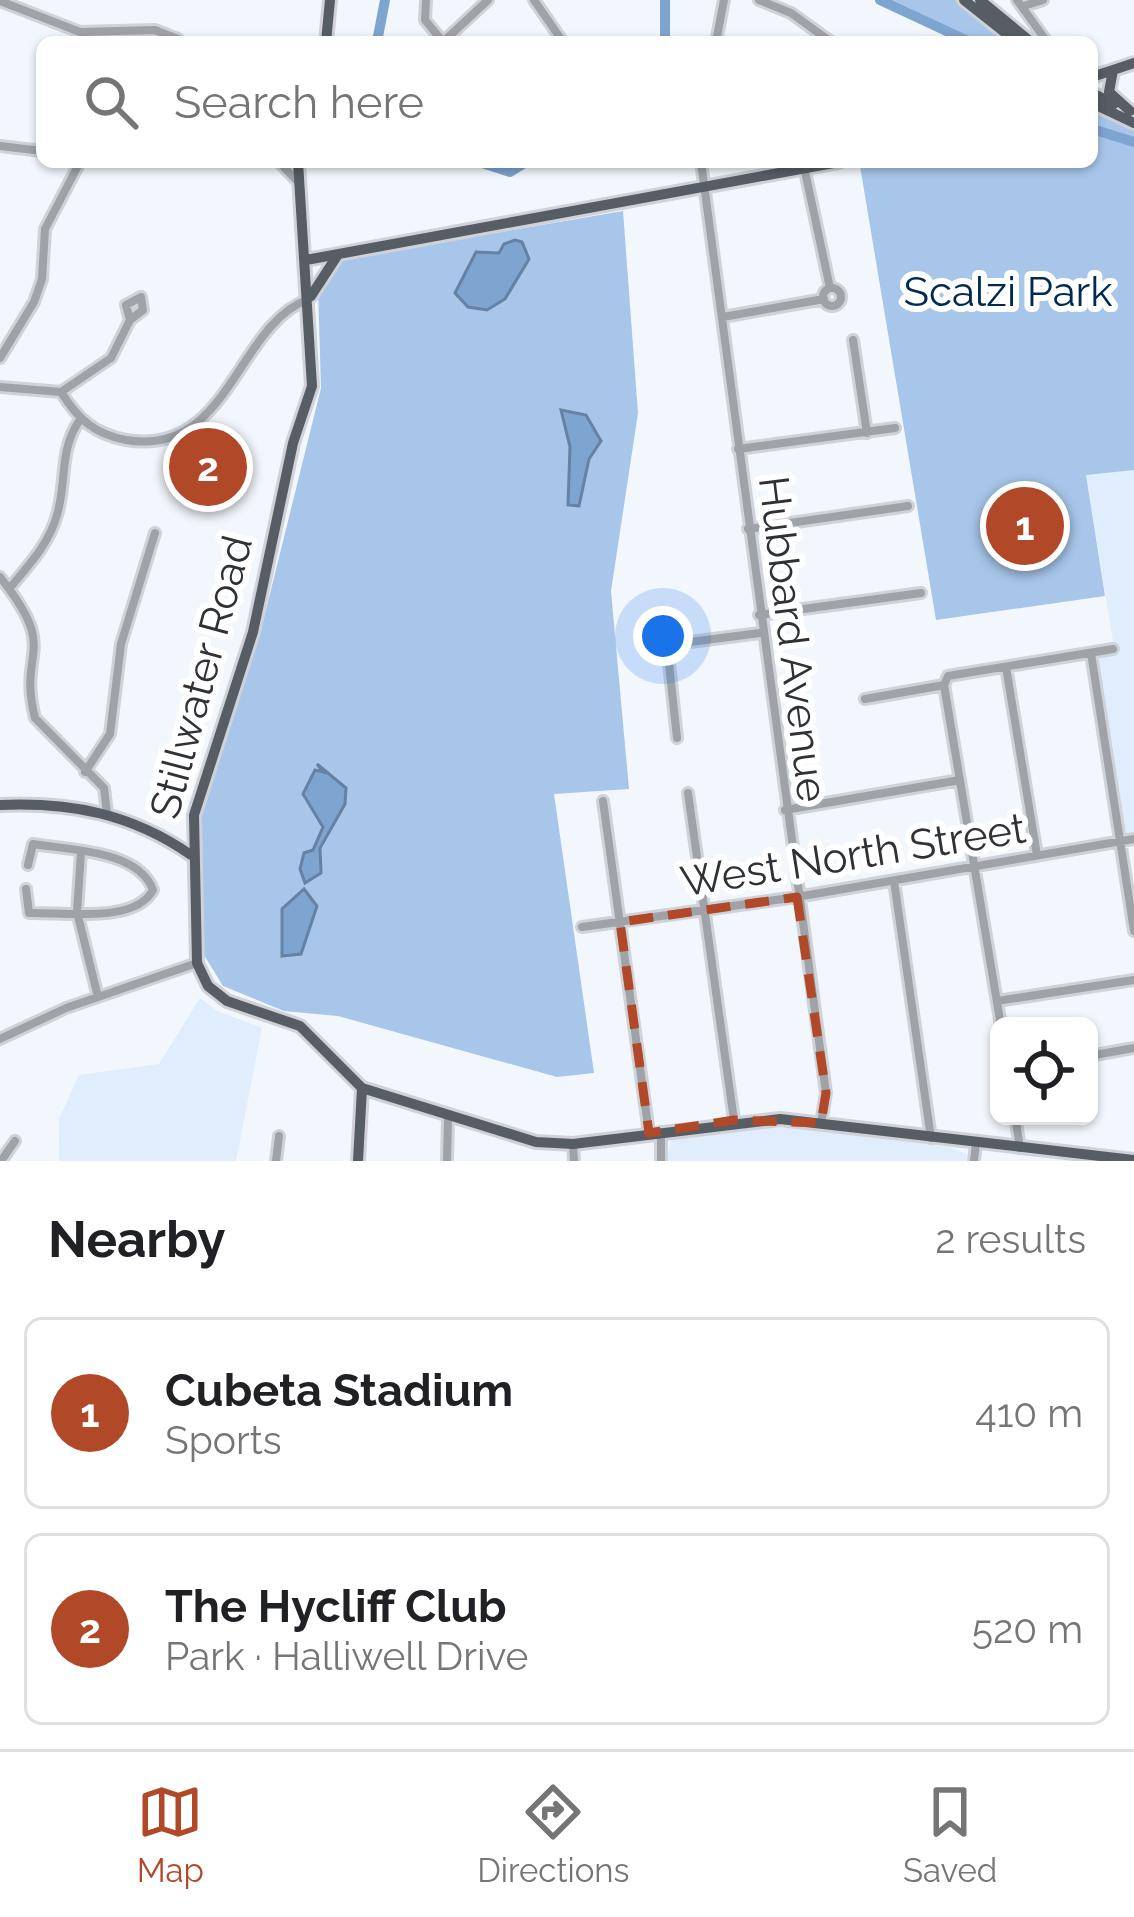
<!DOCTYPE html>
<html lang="en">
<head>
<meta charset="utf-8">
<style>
  :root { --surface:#fff; --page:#f6f6f6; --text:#202124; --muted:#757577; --line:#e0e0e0; --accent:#b14928 }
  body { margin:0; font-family:Raleway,sans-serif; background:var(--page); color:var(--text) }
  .controls { position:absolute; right:36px; bottom:36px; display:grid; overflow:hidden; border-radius:18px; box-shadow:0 3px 9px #0004 }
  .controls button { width:108px; height:108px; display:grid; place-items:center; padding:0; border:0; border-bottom:3px solid var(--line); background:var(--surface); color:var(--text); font:60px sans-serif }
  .you { position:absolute; left:663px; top:636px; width:42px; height:42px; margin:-30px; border:9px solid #fff; border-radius:50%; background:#1a73e8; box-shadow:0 0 0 18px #1a73e833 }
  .badge { display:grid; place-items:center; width:78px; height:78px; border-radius:50%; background:var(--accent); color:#fff; font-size:39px; font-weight:700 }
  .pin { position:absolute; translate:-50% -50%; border:6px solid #fff; box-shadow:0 3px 12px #0006 }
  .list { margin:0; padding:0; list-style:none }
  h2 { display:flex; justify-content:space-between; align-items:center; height:156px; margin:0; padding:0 48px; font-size:51px }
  h2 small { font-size:39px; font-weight:400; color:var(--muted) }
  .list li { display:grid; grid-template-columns:78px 1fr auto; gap:36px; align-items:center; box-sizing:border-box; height:192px; margin:0 24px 24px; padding:0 24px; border:3px solid var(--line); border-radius:18px }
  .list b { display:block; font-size:45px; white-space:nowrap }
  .list p { margin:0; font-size:39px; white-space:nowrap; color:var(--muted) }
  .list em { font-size:39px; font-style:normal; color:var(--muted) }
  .icon { flex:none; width:66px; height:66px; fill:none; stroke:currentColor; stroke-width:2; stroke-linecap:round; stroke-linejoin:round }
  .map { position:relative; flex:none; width:1134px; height:1161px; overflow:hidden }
  .search { position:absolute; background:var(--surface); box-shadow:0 3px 9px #0004; left:36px; right:36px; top:36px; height:132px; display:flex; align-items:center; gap:30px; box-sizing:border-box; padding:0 42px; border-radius:18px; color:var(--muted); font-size:45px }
  .sheet { height:588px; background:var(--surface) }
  nav { display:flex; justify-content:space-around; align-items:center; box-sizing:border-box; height:168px; border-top:3px solid var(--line); background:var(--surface); font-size:33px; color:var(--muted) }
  nav a { display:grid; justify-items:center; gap:6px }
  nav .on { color:var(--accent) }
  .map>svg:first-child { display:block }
  .built { fill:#dfedfd }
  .green { fill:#a7c6ea }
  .water { fill:#7ea4d0; stroke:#6682a2; stroke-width:3 }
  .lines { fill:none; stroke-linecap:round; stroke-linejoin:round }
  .river { stroke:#7ea4d0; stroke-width:10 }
  .minor-casing { stroke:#cfd3d9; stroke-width:14 }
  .major-casing { stroke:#cfd3d9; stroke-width:16 }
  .minor { stroke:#9fa2a6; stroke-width:8 }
  .major { stroke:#575d64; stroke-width:10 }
  .marked { fill:none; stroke:#b14928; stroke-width:9; stroke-dasharray:24 15; stroke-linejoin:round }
  .labels { text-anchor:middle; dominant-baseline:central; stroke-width:12; stroke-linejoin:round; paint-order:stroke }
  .park-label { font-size:42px; fill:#002a52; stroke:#fff }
  .street-label { font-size:42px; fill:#2e3135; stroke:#fff }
</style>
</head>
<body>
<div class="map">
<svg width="1134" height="1161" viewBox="0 0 1134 1161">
  <rect width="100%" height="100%" fill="#f2f7fd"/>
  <path class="built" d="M 1134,470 L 1134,833 L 1126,835 L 1099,657 L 1115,654 L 1086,474 Z
    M 200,998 L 217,1011 L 262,1028 L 236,1161 L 59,1161 L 59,1119 L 79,1075 L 159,1064 Z
    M 750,1127 L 802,1128 L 948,1147 L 967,1154 L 966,1161 L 667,1161 L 672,1136 Z"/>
  <path class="green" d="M 892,0 L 955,0 L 1011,42 L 980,42 Z
    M 1092,109 L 1134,127 L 1134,470 L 1086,475 L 1105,596 L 936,620 L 860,166 L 1092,162 Z
    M 623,211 L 638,413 L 611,591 L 629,789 L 554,794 L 594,1073 L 557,1077 L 338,1016 L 284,1011 L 223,986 L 204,955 L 200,803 L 260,634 L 321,388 L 318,290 L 342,259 Z
    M 204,420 L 239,448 L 229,499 L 177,492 L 184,452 L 180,436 Z"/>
  <path class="water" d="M 515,240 L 522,242 L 529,259 L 505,299 L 487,310 L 468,307 L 455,293 L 476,252 L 499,253 L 504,244 Z
    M 561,410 L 586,415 L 601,441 L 589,459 L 579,506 L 568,505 L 570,447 Z
    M 317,764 L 346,788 L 345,804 L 320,848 L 321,873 L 305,883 L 300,869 L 304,853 L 313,850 L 323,827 L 303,794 L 315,770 L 323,772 Z
    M 304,889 L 317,906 L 301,954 L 282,956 L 282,909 Z"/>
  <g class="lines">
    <path class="river" d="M 665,0 L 665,42
      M 880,0 L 970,42
      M 377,42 L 385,0
      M 1092,129 L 1134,142
      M 479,162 L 510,172 L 526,162"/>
    <g class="minor-casing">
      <path id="minor" d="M 426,0 L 425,20 L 443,42
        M 534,0 L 563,42
        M 759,0 L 791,13 L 831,42
        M 1017,0 L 1045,39
        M 0,1 L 80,32 L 155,30 L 178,39
        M 1024,6 L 1043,0
        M 443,42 L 488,0
        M 716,42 L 724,0
        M 0,146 L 42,151
        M 279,162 L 298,182
        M 701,162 L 826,1093 L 821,1123
        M 803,162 L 830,288
        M823 297a9 9 0 1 1 18 0a9 9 0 1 1-18 0Z
        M 723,317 L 824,299
        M 853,340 L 867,433
        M 0,358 L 34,302 L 42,279 L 45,229 L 80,162
        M 0,387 L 61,392 C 78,419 94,434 126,440 C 230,457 236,325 309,299
        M 61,392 L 111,358 L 130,320 L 143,310 L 141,297 L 126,305 L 130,320
        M 738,449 L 895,428
        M 748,529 L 908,506
        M 0,577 C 61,654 17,647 35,718 L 104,788 L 107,813
        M 9,589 C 28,566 49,544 57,515 C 67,481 59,451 79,421
        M 759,615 L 921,593
        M 668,626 L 667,645 L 760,633
        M 667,645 L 677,738
        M 1091,653 L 1134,931
        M 1006,667 L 1037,855
        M 944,685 L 1001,1026
        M 944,685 L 948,676 L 1113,649
        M 865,699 L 944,685
        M 85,772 L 110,734 L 121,644 L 155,533
        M 688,793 L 734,1120
        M 603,801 L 649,1133
        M 785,810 L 960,780
        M 81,852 L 77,912 L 98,997
        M 894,881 L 931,1138
        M 26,889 L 29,913 C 64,912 135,924 153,890 C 139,850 69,850 33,844 L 28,865
        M 582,927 L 797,897 L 1134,839
        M 997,1001 L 1134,980
        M 0,1039 L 66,1008 L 197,963
        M 1089,1056 L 1134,1048
        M 1015,1116 L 1020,1148
        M 661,1132 L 661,1161
        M 573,1144 L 574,1161
        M 1,1161 L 15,1141
        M 276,1161 L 279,1136
        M 447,1161 L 448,1117
        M 974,1161 L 976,1144"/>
    </g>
    <g class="major-casing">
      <path id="major" d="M 964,0 L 1017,42
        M 980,0 L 1031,42
        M 326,42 L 330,0
        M 1113,70 L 1109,92 L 1130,111
        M 1092,77 L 1134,63
        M 1092,93 L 1114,104
        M 1092,103 L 1134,123
        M 298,162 L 312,386 L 293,443 L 253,632 L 194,815 L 197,963 L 208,986 L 227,1001 L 300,1026 L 362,1088 L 536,1142 L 573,1144 L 780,1119 L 1134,1160
        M 306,260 L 839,162
        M 311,296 L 337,256
        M 0,805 C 72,802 132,814 191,855
        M 358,1161 L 362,1088"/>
    </g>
    <use href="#minor" class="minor"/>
    <use href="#major" class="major"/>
  </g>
  <path class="marked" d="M 797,897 L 826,1093 L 821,1123 L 734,1120 L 649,1133 L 620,922 Z"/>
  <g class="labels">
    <g class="park-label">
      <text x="1008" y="291">Scalzi Park</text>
    </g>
    <g class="street-label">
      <text transform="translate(793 639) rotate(83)">Hubbard Avenue</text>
      <text transform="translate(201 677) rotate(-75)">Stillwater Road</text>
      <text transform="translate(853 855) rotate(-9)">West North Street</text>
    </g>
  </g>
</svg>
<div class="controls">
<button><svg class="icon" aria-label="locate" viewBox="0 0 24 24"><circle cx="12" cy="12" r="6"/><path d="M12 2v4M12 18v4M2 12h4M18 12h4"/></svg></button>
</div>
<div class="you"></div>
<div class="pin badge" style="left:1025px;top:526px">1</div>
<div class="pin badge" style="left:208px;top:467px">2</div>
<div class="search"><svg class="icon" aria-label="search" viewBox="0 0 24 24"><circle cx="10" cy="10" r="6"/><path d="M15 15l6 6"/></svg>Search here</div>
</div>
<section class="sheet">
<h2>Nearby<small>2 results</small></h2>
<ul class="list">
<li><span class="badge">1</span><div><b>Cubeta Stadium</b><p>Sports</p></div><em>410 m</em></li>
<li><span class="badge">2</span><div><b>The Hycliff Club</b><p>Park · Halliwell Drive</p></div><em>520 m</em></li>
</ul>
</section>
<nav>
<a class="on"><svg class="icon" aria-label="map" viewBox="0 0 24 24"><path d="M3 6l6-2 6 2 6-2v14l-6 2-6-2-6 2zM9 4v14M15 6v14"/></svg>Map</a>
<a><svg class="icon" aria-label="directions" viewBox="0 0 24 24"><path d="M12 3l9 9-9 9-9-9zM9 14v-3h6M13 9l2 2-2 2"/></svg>Directions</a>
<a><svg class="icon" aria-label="saved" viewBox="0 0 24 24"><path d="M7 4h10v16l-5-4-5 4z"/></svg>Saved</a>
</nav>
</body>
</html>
